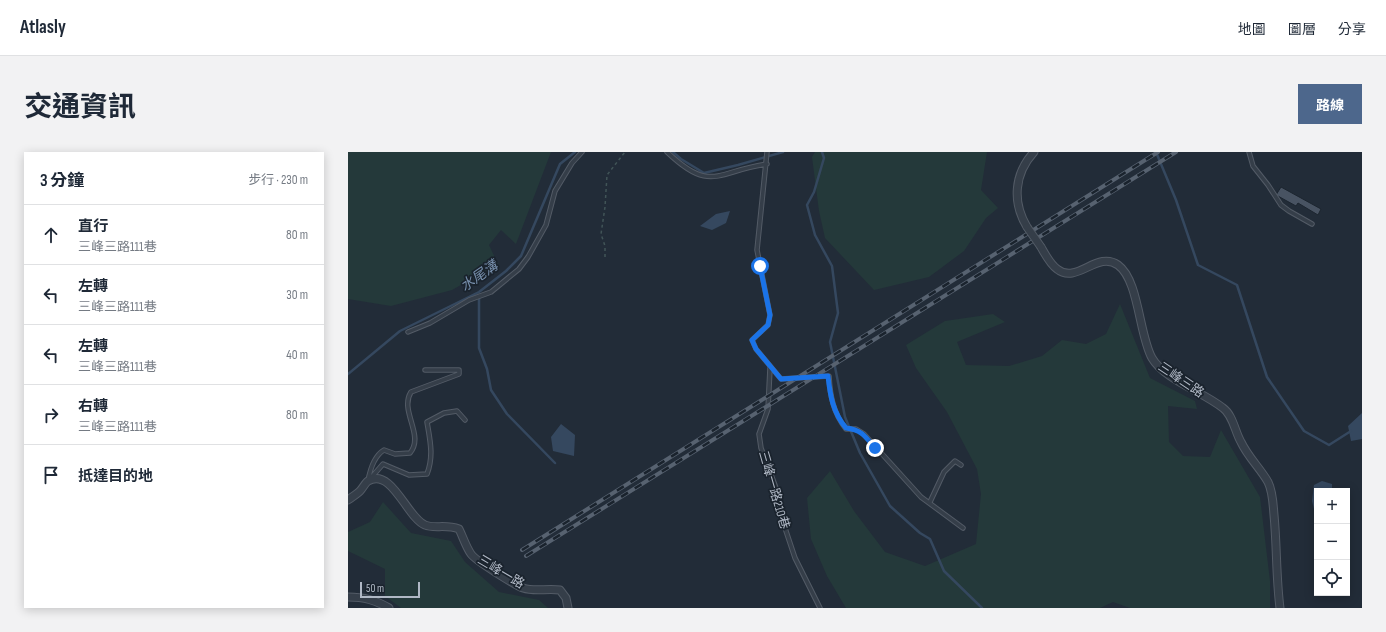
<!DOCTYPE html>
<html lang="zh-TW">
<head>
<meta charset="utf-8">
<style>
  :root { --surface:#fff; --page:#f2f2f3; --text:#1f2937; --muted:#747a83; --line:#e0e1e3; --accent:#4d678c }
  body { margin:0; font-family:"Sofia Sans Condensed","Noto Sans TC",sans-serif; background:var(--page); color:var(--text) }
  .controls { position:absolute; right:12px; bottom:12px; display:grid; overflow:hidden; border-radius:0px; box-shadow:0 2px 10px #0003 }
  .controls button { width:36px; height:36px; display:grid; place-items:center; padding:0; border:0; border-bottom:1px solid var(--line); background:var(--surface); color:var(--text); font:20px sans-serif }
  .scale { position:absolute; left:12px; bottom:10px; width:60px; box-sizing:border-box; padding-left:4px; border:2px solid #b0b8c5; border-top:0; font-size:11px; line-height:14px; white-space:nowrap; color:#b0b8c5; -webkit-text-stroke:3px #1a232d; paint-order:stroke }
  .stop { position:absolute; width:12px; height:12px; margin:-9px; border:3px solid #1a73e8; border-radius:50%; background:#fff }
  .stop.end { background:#1a73e8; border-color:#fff; box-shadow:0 1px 4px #0008 }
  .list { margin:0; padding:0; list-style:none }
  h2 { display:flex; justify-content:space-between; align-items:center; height:52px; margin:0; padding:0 16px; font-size:17px }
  h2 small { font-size:13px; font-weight:400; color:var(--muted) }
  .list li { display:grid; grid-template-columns:26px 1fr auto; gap:12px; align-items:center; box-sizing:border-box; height:60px; padding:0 16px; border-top:1px solid var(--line) }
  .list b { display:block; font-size:15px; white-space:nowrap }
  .list p { margin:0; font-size:13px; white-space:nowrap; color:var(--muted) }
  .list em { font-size:13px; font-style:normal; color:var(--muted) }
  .icon { flex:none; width:22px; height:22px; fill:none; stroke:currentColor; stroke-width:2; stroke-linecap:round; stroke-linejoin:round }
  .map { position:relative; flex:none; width:1014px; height:456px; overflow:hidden; border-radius:0px }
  header { display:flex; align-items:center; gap:24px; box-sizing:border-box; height:56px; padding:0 20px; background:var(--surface); border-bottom:1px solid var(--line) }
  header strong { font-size:19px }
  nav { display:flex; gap:22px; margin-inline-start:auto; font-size:14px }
  .intro { display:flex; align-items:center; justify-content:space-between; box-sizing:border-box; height:96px; padding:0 24px }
  h1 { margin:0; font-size:28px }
  .button { padding:10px 18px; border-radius:0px; background:var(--accent); color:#fff; font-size:14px; font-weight:700 }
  main { display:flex; gap:24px; padding:0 24px }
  aside { flex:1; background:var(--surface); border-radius:0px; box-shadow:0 2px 10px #0003 }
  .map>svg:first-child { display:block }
  .green { fill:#24393a }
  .water { fill:#35485f }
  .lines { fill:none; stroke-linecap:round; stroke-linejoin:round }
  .stream { stroke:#35485f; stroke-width:2.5 }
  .building { fill:#485362; stroke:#1c252f }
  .service-casing { stroke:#535b66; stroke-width:5.5 }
  .minor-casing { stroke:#535b66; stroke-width:9 }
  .path { stroke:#415457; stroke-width:1.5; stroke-dasharray:3 3; stroke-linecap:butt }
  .service { stroke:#353e49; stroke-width:3.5 }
  .minor { stroke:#353e49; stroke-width:7 }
  .rail-casing { stroke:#576270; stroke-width:4 }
  .rail { stroke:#1a232d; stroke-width:2.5; stroke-dasharray:8; stroke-linecap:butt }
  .minor-bridge-casing { stroke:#535b66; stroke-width:9; stroke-linecap:butt }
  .minor-bridge { stroke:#353e49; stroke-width:7 }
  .route { stroke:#1a73e8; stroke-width:5 }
  .labels { text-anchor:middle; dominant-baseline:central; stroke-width:3.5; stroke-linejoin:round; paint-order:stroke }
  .street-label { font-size:13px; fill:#b0b8c5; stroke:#1a232d }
  .water-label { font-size:14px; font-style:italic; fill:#7890ad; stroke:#1a232d }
</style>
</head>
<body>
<header>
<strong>Atlasly</strong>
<nav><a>地圖</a><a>圖層</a><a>分享</a></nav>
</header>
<div class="intro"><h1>交通資訊</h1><a class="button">路線</a></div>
<main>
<aside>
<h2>3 分鐘<small>步行 · 230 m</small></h2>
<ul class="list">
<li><svg class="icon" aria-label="ahead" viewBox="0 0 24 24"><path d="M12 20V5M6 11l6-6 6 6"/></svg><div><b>直行</b><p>三峰三路111巷</p></div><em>80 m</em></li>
<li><svg class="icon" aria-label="left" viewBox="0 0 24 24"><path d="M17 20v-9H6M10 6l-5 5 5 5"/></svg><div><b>左轉</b><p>三峰三路111巷</p></div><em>30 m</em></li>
<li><svg class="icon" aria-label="left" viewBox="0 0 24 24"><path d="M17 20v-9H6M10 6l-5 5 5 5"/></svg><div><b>左轉</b><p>三峰三路111巷</p></div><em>40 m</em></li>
<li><svg class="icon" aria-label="right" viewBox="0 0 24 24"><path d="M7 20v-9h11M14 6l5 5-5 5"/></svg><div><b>右轉</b><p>三峰三路111巷</p></div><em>80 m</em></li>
<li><svg class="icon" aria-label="arrive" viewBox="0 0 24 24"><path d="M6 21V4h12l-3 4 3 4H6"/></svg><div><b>抵達目的地</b></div></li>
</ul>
</aside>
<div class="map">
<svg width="1014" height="456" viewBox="0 0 1014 456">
  <rect width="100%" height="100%" fill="#222c38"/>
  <path class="green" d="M 0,0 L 203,0 L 168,92 L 153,78 L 141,93 L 150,112 L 104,138 L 43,154 L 0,147 Z
    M 467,0 L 639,0 L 633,38 L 650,56 L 638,66 L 616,99 L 581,125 L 526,138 L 477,86 L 471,59 L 464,5 Z
    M 772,152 L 802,226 L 847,249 L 849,257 L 820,254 L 821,290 L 835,304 L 862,305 L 873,278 L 912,345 L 922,429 L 922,456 L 782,456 L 765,450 L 752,456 L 498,456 L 479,424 L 463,387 L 459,346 L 482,319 L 506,359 L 537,400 L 577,414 L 628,392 L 633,342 L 629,317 L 599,260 L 568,216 L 558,193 L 597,169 L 645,162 L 657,170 L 609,190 L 618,213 L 661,214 L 694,204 L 714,188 L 738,192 L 758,182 Z
    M 35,350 L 63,381 L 103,389 L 117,410 L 151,440 L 191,448 L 200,456 L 53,456 L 37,444 L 37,417 L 0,399 L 0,380 L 22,370 Z"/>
  <path class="water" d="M 382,59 L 378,71 L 364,78 L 352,74 L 368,62 Z
    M 1014,261 L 1014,287 L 1003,289 L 1000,274 Z
    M 213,272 L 227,283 L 226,304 L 205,299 L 203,285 Z
    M 974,329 L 984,332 L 984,337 L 987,339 L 969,339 L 969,359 L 966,357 L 964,349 L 966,333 Z"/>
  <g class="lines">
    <path class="stream" d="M 325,0 L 333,7 L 356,21 L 390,13 L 435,0
      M 474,0 L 476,6 L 466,40 L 459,53 L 467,83 L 484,114 L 490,161 L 482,190 L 497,265 L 512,301 L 542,354 L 572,381 L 582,387 L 596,419 L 634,456
      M 808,0 L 828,48 L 850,113 L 889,133 L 919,225 L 956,279 L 981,293 L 1003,279
      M 131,143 L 131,196 L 139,217 L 143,238 L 159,262 L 207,311
      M 0,222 L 52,179 L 131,140 L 158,119 L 173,104 L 212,12 L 227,0"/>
  </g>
  <path class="building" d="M 933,35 L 973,57 L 970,63 L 950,51 L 948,54 L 928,43 Z"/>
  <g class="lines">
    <g class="service-casing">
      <path id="service" d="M 319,0 C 363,42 369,19 419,12
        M 419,0 L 409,98 L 422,163 L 420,173 L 404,188 L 408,197 L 433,227 L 481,224 C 482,243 485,261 498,277 L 508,277 L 516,282 L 573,345 L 615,376
        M 901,0 L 905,14 L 920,33 L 933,53 L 941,59 L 964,72
        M 60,180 L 82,171 L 121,148 L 143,140 L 171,117 L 180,105 L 198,73 L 207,39 L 224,11 L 234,0
        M 422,216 L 420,257 L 411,282 L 413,296 L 428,336 L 435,370 L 447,406 L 472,456
        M 22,327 L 35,312 L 61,323 L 79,322 C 86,304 82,288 79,270 L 96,261 L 109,259 L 117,268
        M 20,329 C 22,318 26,304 36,298 L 47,302 L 62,301 C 77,283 51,259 63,240 L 111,222 L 111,218 L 77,218
        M 582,350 L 596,320 L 607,309 L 613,313"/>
    </g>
    <g class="minor-casing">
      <path id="minor" d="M 679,75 C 664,50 666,22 686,0
        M 693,95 C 697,102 702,112 709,117 C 729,133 749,98 770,113 C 791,128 791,183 804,206 C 816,227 855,240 875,256 C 885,263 887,280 893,290 C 900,305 912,316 920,330 C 925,340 925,352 926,363 C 929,394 928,425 932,456
        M 0,348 C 4,345 9,342 12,339 C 15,336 17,331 20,329 C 44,315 59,366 77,373 C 86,377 98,372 111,377 C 115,385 118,395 123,402 C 128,409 167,433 175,436 C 187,440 199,436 212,438 L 218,446 L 220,456
        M 0,445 C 16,445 27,448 41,456"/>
    </g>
    <path class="path" d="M 257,105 L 257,94 L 253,82 L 257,55 L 259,23 L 277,0"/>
    <use href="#service" class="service"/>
    <use href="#minor" class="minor"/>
    <g class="rail-casing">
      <path id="rail" d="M 174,398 L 810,0
        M 178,404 L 828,0"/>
    </g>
    <use href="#rail" class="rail"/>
    <g class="minor-bridge-casing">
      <path id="minor-bridge" d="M 679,75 L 693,95"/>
    </g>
    <use href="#minor-bridge" class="minor-bridge"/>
  </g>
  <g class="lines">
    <path class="route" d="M 412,114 L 422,163 L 420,173 L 404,188 L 408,197 L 433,227 L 480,224 C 482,243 485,261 498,276 C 514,278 517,284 527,296"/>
  </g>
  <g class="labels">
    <g class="street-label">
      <text transform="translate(833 228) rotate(34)">三峰三路</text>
      <text transform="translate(426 338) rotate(74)">三峰一路210巷</text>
      <text transform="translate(153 420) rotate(31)">三峰一路</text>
    </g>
    <g class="water-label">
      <text transform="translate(131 124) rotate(-35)">水尾溝</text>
    </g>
  </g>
</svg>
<div class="controls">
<button>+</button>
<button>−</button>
<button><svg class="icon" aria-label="locate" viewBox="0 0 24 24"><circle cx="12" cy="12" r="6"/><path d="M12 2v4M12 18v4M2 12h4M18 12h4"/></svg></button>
</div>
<div class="scale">50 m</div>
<div class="stop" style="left:412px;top:114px"></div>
<div class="stop end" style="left:527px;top:296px"></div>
</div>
</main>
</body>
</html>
